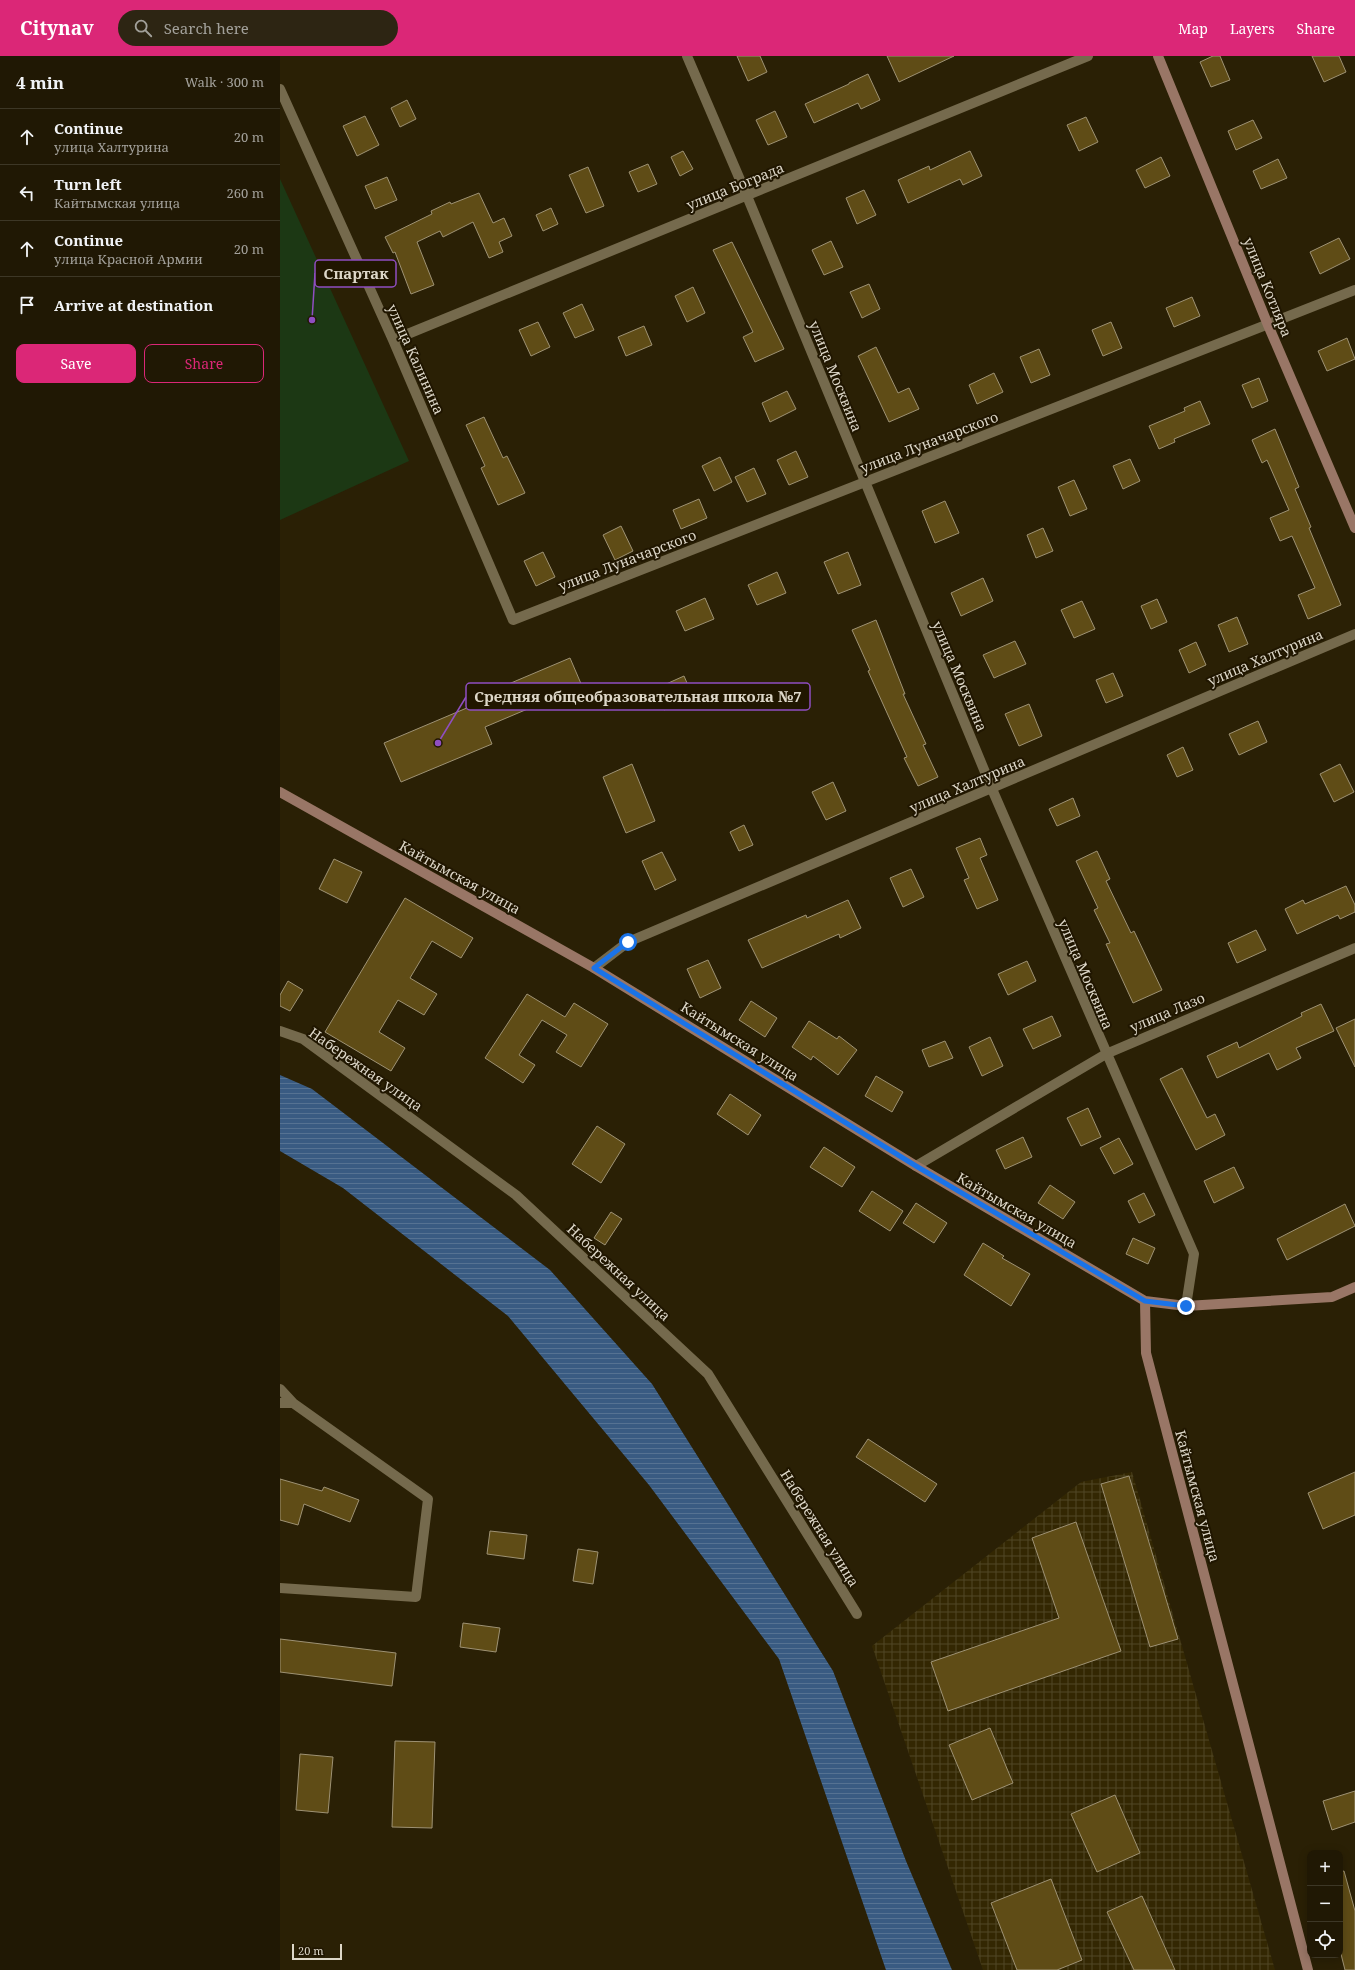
<!DOCTYPE html>
<html lang="en">
<head>
<meta charset="utf-8">
<style>
  :root { --surface:#201804; --page:#2d2513; --text:#f1f3f6; --muted:#a2a09a; --line:#3d3726; --accent:#db2777 }
  body { margin:0; font-family:"Noto Serif",serif; background:var(--page); color:var(--text) }
  .controls { position:absolute; right:12px; bottom:12px; display:grid; overflow:hidden; border-radius:8px; box-shadow:0 2px 10px #0003 }
  .controls button { width:36px; height:36px; display:grid; place-items:center; padding:0; border:0; border-bottom:1px solid var(--line); background:var(--surface); color:var(--text); font:20px sans-serif }
  .scale { position:absolute; left:12px; bottom:10px; width:50px; box-sizing:border-box; padding-left:4px; border:2px solid #ddd7c8; border-top:0; font-size:11px; line-height:14px; white-space:nowrap; color:#ddd7c8; -webkit-text-stroke:3px #201600; paint-order:stroke }
  .stop { position:absolute; width:12px; height:12px; margin:-9px; border:3px solid #1a73e8; border-radius:50%; background:#fff }
  .stop.end { background:#1a73e8; border-color:#fff; box-shadow:0 1px 4px #0008 }
  .list { margin:0; padding:0; list-style:none }
  h2 { display:flex; justify-content:space-between; align-items:center; height:52px; margin:0; padding:0 16px; font-size:17px }
  h2 small { font-size:13px; font-weight:400; color:var(--muted) }
  .list li { display:grid; grid-template-columns:26px 1fr auto; gap:12px; align-items:center; box-sizing:border-box; height:56px; padding:0 16px; border-top:1px solid var(--line) }
  .list b { display:block; font-size:15px; white-space:nowrap }
  .list p { margin:0; font-size:13px; white-space:nowrap; color:var(--muted) }
  .list em { font-size:13px; font-style:normal; color:var(--muted) }
  .actions { display:flex; gap:8px; padding:12px 16px }
  .actions a { flex:1; padding:9px 0; border:1px solid var(--accent); border-radius:8px; text-align:center; font-size:14px; color:var(--accent) }
  .actions .main { background:var(--accent); color:#fff }
  .icon { flex:none; width:22px; height:22px; fill:none; stroke:currentColor; stroke-width:2; stroke-linecap:round; stroke-linejoin:round }
  .map { position:relative; flex:none; width:1075px; height:1914px; overflow:hidden }
  header { display:flex; align-items:center; gap:24px; box-sizing:border-box; height:56px; padding:0 20px; background:var(--accent); color:#fff }
  header strong { font-size:19px }
  nav { display:flex; gap:22px; margin-inline-start:auto; font-size:14px }
  .search { width:280px; height:36px; background:var(--page); display:flex; align-items:center; gap:10px; box-sizing:border-box; padding:0 14px; border-radius:22px; color:var(--muted); font-size:15px }
  main { display:flex }
  aside { flex:1; background:var(--surface) }
  .map>svg:first-child { display:block }
  .industrial { fill:url(#industrial-grid) }
  .pitch { fill:#1c3814 }
  .water { fill:url(#water-rules) }
  .building { fill:#5f4c16; stroke:#9e9274 }
  .lines { fill:none; stroke-linecap:round; stroke-linejoin:round }
  .street { stroke:#756a4d; stroke-width:10 }
  .secondary { stroke:#997666; stroke-width:10 }
  .route { stroke:#1a73e8; stroke-width:5 }
  .labels { text-anchor:middle; dominant-baseline:central; stroke-width:4; stroke-linejoin:round; paint-order:stroke }
  .street-label { font-size:14px; fill:#ddd7c8; stroke:#201600 }
  .leader { fill:none; stroke:#8f4ec1; stroke-width:1.5 }
  .callout-dot { fill:#8f4ec1; stroke:#201600; stroke-width:1.5 }
  .callout { fill:#201600; stroke:#8f4ec1; stroke-width:1.5 }
  .callout-label { font-size:15px; text-anchor:middle; font-weight:bold; fill:#ddd7c8 }
</style>
</head>
<body>
<header>
<strong>Citynav</strong>
<div class="search"><svg class="icon" aria-label="search" viewBox="0 0 24 24"><circle cx="10" cy="10" r="6"/><path d="M15 15l6 6"/></svg>Search here</div>
<nav><a>Map</a><a>Layers</a><a>Share</a></nav>
</header>
<main>
<aside>
<h2>4 min<small>Walk · 300 m</small></h2>
<ul class="list">
<li><svg class="icon" aria-label="ahead" viewBox="0 0 24 24"><path d="M12 20V5M6 11l6-6 6 6"/></svg><div><b>Continue</b><p>улица Халтурина</p></div><em>20 m</em></li>
<li><svg class="icon" aria-label="left" viewBox="0 0 24 24"><path d="M17 20v-9H6M10 6l-5 5 5 5"/></svg><div><b>Turn left</b><p>Кайтымская улица</p></div><em>260 m</em></li>
<li><svg class="icon" aria-label="ahead" viewBox="0 0 24 24"><path d="M12 20V5M6 11l6-6 6 6"/></svg><div><b>Continue</b><p>улица Красной Армии</p></div><em>20 m</em></li>
<li><svg class="icon" aria-label="arrive" viewBox="0 0 24 24"><path d="M6 21V4h12l-3 4 3 4H6"/></svg><div><b>Arrive at destination</b></div></li>
</ul>
<div class="actions"><a class="main">Save</a><a>Share</a></div>
</aside>
<div class="map">
<svg width="1075" height="1914" viewBox="0 0 1075 1914">
  <defs>
    <pattern id="industrial-grid" width="8" height="8" patternUnits="userSpaceOnUse"><rect width="8" height="8" fill="#332702"/><path d="M0 4h8M4 0v8" fill="none" stroke="#504625"/></pattern>
    <pattern id="water-rules" width="6" height="5" patternUnits="userSpaceOnUse"><rect width="6" height="5" fill="#395b82"/><path d="M0 2.5h6" fill="none" stroke="#557292"/></pattern>
  </defs>
  <rect width="100%" height="100%" fill="#2a2005"/>
  <path class="industrial" d="M 852,1416 L 995,1914 L 703,1914 L 592,1590 L 801,1426 Z"/>
  <path class="pitch" d="M 0,123 L 129,405 L 0,464 Z"/>
  <path class="water" d="M 0,1019 L 32,1033 L 270,1214 L 372,1328 L 553,1615 L 626,1805 L 672,1914 L 606,1914 L 499,1603 L 369,1429 L 228,1260 L 63,1132 L 0,1095 Z"/>
  <path class="building" d="M 457,0 L 480,0 L 487,16 L 468,25 Z
    M 607,0 L 674,0 L 619,26 Z
    M 933,0 L 940,0 L 950,24 L 931,31 L 920,6 Z
    M 1032,0 L 1059,0 L 1066,16 L 1044,26 Z
    M 588,18 L 600,44 L 581,53 L 578,47 L 534,67 L 525,48 L 569,28 L 569,27 Z
    M 127,44 L 136,63 L 120,71 L 111,52 Z
    M 495,55 L 507,81 L 488,89 L 476,64 Z
    M 85,60 L 99,89 L 77,100 L 63,70 Z
    M 806,61 L 818,86 L 799,95 L 787,69 Z
    M 973,64 L 982,82 L 956,94 L 948,75 Z
    M 403,95 L 413,113 L 400,120 L 391,101 Z
    M 690,95 L 702,120 L 683,129 L 680,123 L 628,147 L 618,124 L 649,110 L 650,114 Z
    M 881,101 L 890,120 L 865,132 L 856,114 Z
    M 998,103 L 1007,122 L 981,133 L 973,115 Z
    M 368,108 L 377,128 L 358,136 L 349,116 Z
    M 308,111 L 324,150 L 306,157 L 289,119 Z
    M 107,121 L 117,144 L 95,153 L 85,130 Z
    M 584,134 L 596,159 L 577,168 L 566,142 Z
    M 199,137 L 213,167 L 224,162 L 232,180 L 219,186 L 223,196 L 209,202 L 193,166 L 163,181 L 160,175 L 137,186 L 154,229 L 131,238 L 115,196 L 113,197 L 105,181 L 152,158 L 151,155 L 170,146 L 171,148 Z
    M 271,152 L 278,168 L 263,175 L 256,159 Z
    M 1059,182 L 1070,203 L 1040,218 L 1030,196 Z
    M 551,185 L 563,211 L 544,219 L 532,194 Z
    M 452,186 L 504,293 L 475,306 L 463,281 L 473,276 L 433,194 Z
    M 589,228 L 600,253 L 582,262 L 570,236 Z
    M 413,231 L 425,257 L 407,266 L 395,240 Z
    M 912,241 L 920,260 L 894,271 L 886,252 Z
    M 302,248 L 314,274 L 295,282 L 283,257 Z
    M 258,266 L 270,291 L 251,300 L 239,274 Z
    M 831,266 L 842,292 L 823,300 L 812,274 Z
    M 364,270 L 372,289 L 346,300 L 338,281 Z
    M 1067,282 L 1075,303 L 1047,315 L 1038,295 Z
    M 596,291 L 618,337 L 629,332 L 639,353 L 609,366 L 578,300 Z
    M 759,293 L 770,319 L 751,327 L 740,301 Z
    M 714,317 L 723,336 L 697,348 L 689,329 Z
    M 979,322 L 988,345 L 972,352 L 962,329 Z
    M 507,335 L 516,353 L 490,366 L 482,347 Z
    M 920,345 L 930,368 L 894,383 L 895,386 L 879,393 L 869,370 L 905,355 L 904,352 Z
    M 204,361 L 223,402 L 227,400 L 245,437 L 218,449 L 201,412 L 205,410 L 186,369 Z
    M 995,373 L 1019,431 L 1015,433 L 1031,471 L 1029,472 L 1061,549 L 1028,563 L 1018,539 L 1035,532 L 1012,480 L 1000,485 L 990,462 L 1009,454 L 987,404 L 982,407 L 972,384 Z
    M 516,395 L 528,421 L 509,429 L 497,404 Z
    M 440,401 L 452,426 L 434,435 L 422,410 Z
    M 850,403 L 860,425 L 843,433 L 833,410 Z
    M 474,412 L 486,438 L 467,446 L 455,421 Z
    M 794,424 L 807,453 L 790,460 L 778,431 Z
    M 419,443 L 427,462 L 401,473 L 393,454 Z
    M 665,445 L 679,477 L 655,487 L 642,455 Z
    M 341,470 L 353,495 L 335,504 L 323,479 Z
    M 763,472 L 773,495 L 756,502 L 747,479 Z
    M 263,496 L 275,521 L 256,530 L 244,505 Z
    M 568,496 L 581,529 L 558,538 L 544,506 Z
    M 497,516 L 506,537 L 477,549 L 468,529 Z
    M 703,522 L 713,545 L 681,560 L 671,537 Z
    M 425,542 L 434,563 L 405,575 L 396,555 Z
    M 877,543 L 887,566 L 871,573 L 861,550 Z
    M 802,545 L 815,573 L 794,582 L 781,554 Z
    M 957,561 L 968,588 L 949,596 L 938,569 Z
    M 596,564 L 625,638 L 623,638 L 646,688 L 643,689 L 658,721 L 638,730 L 624,702 L 627,701 L 588,615 L 590,614 L 572,574 Z
    M 735,585 L 746,608 L 714,622 L 703,599 Z
    M 916,586 L 926,609 L 909,617 L 899,594 Z
    M 290,602 L 302,630 L 205,671 L 212,688 L 121,726 L 104,687 L 208,643 L 205,638 Z
    M 833,617 L 843,640 L 826,647 L 816,624 Z
    M 404,620 L 413,641 L 384,654 L 375,633 Z
    M 749,648 L 762,680 L 739,690 L 725,658 Z
    M 978,665 L 987,686 L 959,699 L 949,678 Z
    M 903,691 L 913,714 L 897,721 L 887,699 Z
    M 352,708 L 375,765 L 346,777 L 323,721 Z
    M 1060,708 L 1074,736 L 1054,746 L 1040,718 Z
    M 553,726 L 566,755 L 546,764 L 532,736 Z
    M 793,742 L 800,760 L 777,770 L 769,753 Z
    M 464,769 L 473,789 L 459,795 L 450,776 Z
    M 700,782 L 707,799 L 700,802 L 718,844 L 697,853 L 684,824 L 689,822 L 676,792 Z
    M 817,795 L 830,823 L 826,825 L 851,877 L 854,875 L 882,934 L 853,947 L 826,888 L 830,887 L 814,854 L 818,852 L 796,805 Z
    M 382,796 L 396,824 L 375,834 L 362,805 Z
    M 54,803 L 82,816 L 67,847 L 39,833 Z
    M 631,813 L 644,841 L 623,851 L 610,822 Z
    M 1066,830 L 1075,849 L 1075,856 L 1060,863 L 1058,859 L 1017,878 L 1005,853 L 1023,844 L 1025,848 Z
    M 125,842 L 193,882 L 181,902 L 152,885 L 130,922 L 157,938 L 144,959 L 118,944 L 99,976 L 125,992 L 111,1015 L 45,976 Z
    M 568,844 L 581,872 L 560,882 L 559,878 L 482,912 L 468,884 L 526,859 L 527,862 Z
    M 976,874 L 986,894 L 957,907 L 948,887 Z
    M 428,904 L 441,932 L 420,942 L 407,913 Z
    M 747,905 L 756,925 L 728,939 L 718,918 Z
    M 8,925 L 23,934 L 10,955 L 0,950 L 0,939 Z
    M 247,938 L 285,961 L 294,947 L 328,968 L 301,1011 L 276,996 L 287,979 L 262,964 L 239,999 L 255,1009 L 243,1027 L 205,1002 Z
    M 471,945 L 497,962 L 485,981 L 459,964 Z
    M 1041,948 L 1054,975 L 1016,992 L 1021,1002 L 997,1014 L 989,997 L 937,1022 L 927,1000 L 957,986 L 959,992 L 1022,960 L 1021,957 Z
    M 772,960 L 781,980 L 753,993 L 743,973 Z
    M 1075,963 L 1075,1011 L 1056,972 Z
    M 529,965 L 557,983 L 559,980 L 577,994 L 558,1019 L 533,1000 L 531,1004 L 512,991 Z
    M 710,981 L 723,1010 L 702,1020 L 689,991 Z
    M 665,985 L 673,1002 L 649,1011 L 642,994 Z
    M 902,1012 L 927,1062 L 935,1058 L 945,1079 L 916,1094 L 880,1023 Z
    M 596,1020 L 623,1036 L 612,1056 L 585,1040 Z
    M 450,1038 L 481,1059 L 468,1079 L 437,1058 Z
    M 808,1052 L 821,1081 L 801,1090 L 787,1062 Z
    M 317,1070 L 345,1088 L 321,1127 L 292,1108 Z
    M 743,1081 L 752,1101 L 725,1113 L 716,1094 Z
    M 839,1082 L 853,1108 L 834,1118 L 820,1092 Z
    M 544,1091 L 575,1111 L 562,1131 L 530,1111 Z
    M 954,1111 L 964,1132 L 934,1147 L 924,1125 Z
    M 770,1129 L 795,1146 L 783,1163 L 758,1147 Z
    M 592,1135 L 623,1155 L 610,1175 L 579,1155 Z
    M 864,1137 L 875,1159 L 859,1167 L 848,1145 Z
    M 636,1147 L 667,1167 L 654,1187 L 623,1167 Z
    M 1065,1148 L 1075,1170 L 1007,1204 L 997,1183 Z
    M 331,1156 L 342,1163 L 325,1189 L 314,1182 Z
    M 853,1182 L 875,1192 L 868,1208 L 846,1198 Z
    M 703,1187 L 724,1200 L 722,1202 L 750,1218 L 731,1250 L 684,1219 Z
    M 588,1383 L 657,1428 L 645,1446 L 576,1401 Z
    M 1075,1416 L 1075,1459 L 1043,1473 L 1028,1437 Z
    M 849,1420 L 898,1583 L 870,1591 L 821,1428 Z
    M 0,1423 L 42,1435 L 44,1431 L 79,1444 L 70,1466 L 24,1448 L 18,1469 L 0,1464 Z
    M 796,1466 L 841,1595 L 668,1655 L 651,1606 L 779,1562 L 752,1482 Z
    M 210,1475 L 247,1479 L 244,1503 L 207,1498 Z
    M 298,1493 L 318,1496 L 313,1528 L 293,1525 Z
    M 183,1567 L 220,1572 L 216,1596 L 180,1591 Z
    M 0,1583 L 116,1597 L 112,1630 L 0,1616 Z
    M 710,1672 L 733,1727 L 692,1744 L 669,1689 Z
    M 115,1685 L 155,1686 L 152,1772 L 112,1771 Z
    M 20,1698 L 53,1701 L 48,1757 L 16,1754 Z
    M 1075,1735 L 1075,1766 L 1052,1774 L 1043,1745 Z
    M 835,1739 L 860,1797 L 817,1816 L 791,1758 Z
    M 1064,1815 L 1075,1855 L 1075,1914 L 1065,1914 L 1060,1894 L 1060,1816 Z
    M 771,1823 L 802,1904 L 777,1914 L 737,1914 L 711,1847 Z
    M 862,1840 L 895,1914 L 854,1914 L 827,1856 Z"/>
  <g class="lines">
    <path class="street" d="M 407,0 L 467,140 L 712,733 L 914,1198 L 906,1250
      M 0,33 L 113,284 L 233,564 L 1075,234
      M 113,284 L 808,0
      M 314,912 L 348,886 L 1075,578
      M 0,975 L 23,983 L 236,1139 L 428,1318 L 577,1558
      M 636,1110 L 826,998 L 1075,892
      M 0,1333 L 13,1347
      M 0,1347 L 13,1347 L 148,1443 L 136,1541 L 0,1532"/>
    <path class="secondary" d="M 878,0 L 988,269 L 1075,472
      M 0,736 L 314,912 L 636,1110 L 865,1245 L 866,1297 L 1028,1914
      M 865,1245 L 906,1250 L 1052,1241 L 1075,1231"/>
  </g>
  <g class="lines">
    <path class="route" d="M 348,886 L 314,912 L 636,1110 L 865,1245 L 906,1250"/>
  </g>
  <g class="labels">
    <g class="street-label">
      <text transform="translate(455 130) rotate(-22)">улица Бограда</text>
      <text transform="translate(988 231) rotate(68)">улица Котляра</text>
      <text transform="translate(136 303) rotate(66)">улица Калинина</text>
      <text transform="translate(556 320) rotate(68)">улица Москвина</text>
      <text transform="translate(649 386) rotate(-21)">улица Луначарского</text>
      <text transform="translate(347 504) rotate(-21)">улица Луначарского</text>
      <text transform="translate(985 601) rotate(-23)">улица Халтурина</text>
      <text transform="translate(680 620) rotate(67)">улица Москвина</text>
      <text transform="translate(687 728) rotate(-23)">улица Халтурина</text>
      <text transform="translate(180 821) rotate(29)">Кайтымская улица</text>
      <text transform="translate(806 918) rotate(67)">улица Москвина</text>
      <text transform="translate(887 956) rotate(-23)">улица Лазо</text>
      <text transform="translate(460 985) rotate(32)">Кайтымская улица</text>
      <text transform="translate(86 1013) rotate(35)">Набережная улица</text>
      <text transform="translate(737 1154) rotate(30)">Кайтымская улица</text>
      <text transform="translate(339 1216) rotate(43)">Набережная улица</text>
      <text transform="translate(918 1440) rotate(75)">Кайтымская улица</text>
      <text transform="translate(540 1472) rotate(58)">Набережная улица</text>
    </g>
  </g>
  <path class="leader" d="M32 264L35 217M158 687L186 641"/>
  <g class="callout-dot">
    <circle cx="32" cy="264" r="4"/>
    <circle cx="158" cy="687" r="4"/>
  </g>
  <g class="callout">
    <rect x="35" y="204" width="81" height="27" rx="4"/>
    <rect x="186" y="627" width="344" height="27" rx="4"/>
  </g>
  <g class="callout-label">
    <text x="76" y="223">Спартак</text>
    <text x="358" y="646">Средняя общеобразовательная школа №7</text>
  </g>
</svg>
<div class="controls">
<button>+</button>
<button>−</button>
<button><svg class="icon" aria-label="locate" viewBox="0 0 24 24"><circle cx="12" cy="12" r="6"/><path d="M12 2v4M12 18v4M2 12h4M18 12h4"/></svg></button>
</div>
<div class="scale">20 m</div>
<div class="stop" style="left:348px;top:886px"></div>
<div class="stop end" style="left:906px;top:1250px"></div>
</div>
</main>
</body>
</html>
